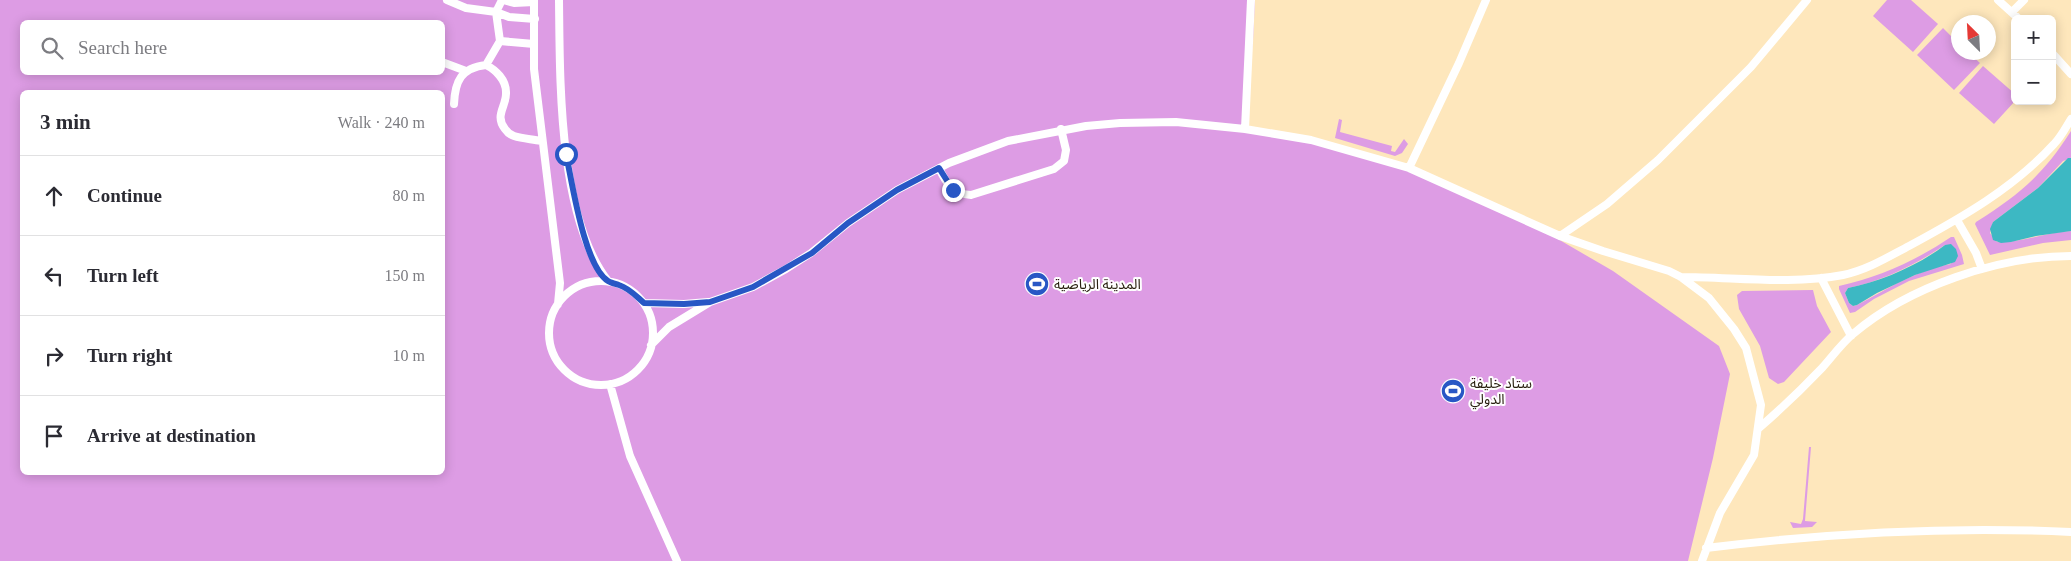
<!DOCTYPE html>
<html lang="en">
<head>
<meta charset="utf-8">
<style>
  :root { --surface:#fff; --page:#f7f7f7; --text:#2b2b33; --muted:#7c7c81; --line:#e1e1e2 }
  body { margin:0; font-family:"Times New Roman","Noto Sans Arabic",serif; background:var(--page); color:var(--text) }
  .controls { position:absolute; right:15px; top:15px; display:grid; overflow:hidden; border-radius:8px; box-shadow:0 2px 12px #0003 }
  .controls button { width:45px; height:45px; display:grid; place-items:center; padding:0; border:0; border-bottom:1px solid var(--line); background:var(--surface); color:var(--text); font:25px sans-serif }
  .compass { position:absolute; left:1951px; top:15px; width:45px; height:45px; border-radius:50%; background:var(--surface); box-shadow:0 2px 12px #0003; rotate:336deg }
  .stop { position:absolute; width:15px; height:15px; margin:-11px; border:4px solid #2857c5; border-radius:50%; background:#fff }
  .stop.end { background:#2857c5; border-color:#fff; box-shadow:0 1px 5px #0008 }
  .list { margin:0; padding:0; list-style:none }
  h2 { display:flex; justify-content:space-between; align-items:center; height:65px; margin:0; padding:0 20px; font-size:21px }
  h2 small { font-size:16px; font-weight:400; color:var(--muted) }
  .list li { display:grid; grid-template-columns:32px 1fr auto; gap:15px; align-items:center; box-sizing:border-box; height:80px; padding:0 20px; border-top:1px solid var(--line) }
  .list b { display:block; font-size:19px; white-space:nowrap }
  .list em { font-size:16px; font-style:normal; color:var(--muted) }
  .icon { flex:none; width:28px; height:28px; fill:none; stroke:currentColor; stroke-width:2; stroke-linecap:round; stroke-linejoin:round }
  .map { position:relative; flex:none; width:2071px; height:561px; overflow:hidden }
  .search { position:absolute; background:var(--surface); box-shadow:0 2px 12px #0003; left:20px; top:20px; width:425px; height:55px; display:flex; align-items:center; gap:12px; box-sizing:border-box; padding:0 18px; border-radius:8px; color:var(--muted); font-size:19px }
  .panel { position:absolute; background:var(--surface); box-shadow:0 2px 12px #0003; left:20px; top:90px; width:425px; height:385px; border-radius:8px }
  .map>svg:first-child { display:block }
  .green { fill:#dd9ce4; fill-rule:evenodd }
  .water { fill:#3db8c3 }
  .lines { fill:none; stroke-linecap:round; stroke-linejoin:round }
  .service { stroke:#fff; stroke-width:8 }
  .route { stroke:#2857c5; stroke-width:6 }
  .labels { text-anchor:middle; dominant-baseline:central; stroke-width:4; stroke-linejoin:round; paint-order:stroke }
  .poi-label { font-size:14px; fill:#2b2212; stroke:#fff; text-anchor:start }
</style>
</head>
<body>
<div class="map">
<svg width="2071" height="561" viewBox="0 0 2071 561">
  <rect width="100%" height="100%" fill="#fee7bc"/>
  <path class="green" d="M 0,0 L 1255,0 L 1253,41 L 1241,131 L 1300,140 L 1381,158 L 1532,224 L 1613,271 L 1719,346 L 1730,374 L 1713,458 L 1688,561 L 0,561 ZM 22,22 L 442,22 L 442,72 L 22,72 ZM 22,92 L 442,92 L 442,472 L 22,472 Z
    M 1887,0 L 1911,0 L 1938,24 L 1913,52 L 1873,16 Z
    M 1943,28 L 1958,43 L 1958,52 L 1969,53 L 1980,63 L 1954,90 L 1917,55 Z
    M 1983,66 L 2015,94 L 2015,101 L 1994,124 L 1959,93 Z
    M 1339,119 L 1342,120 L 1340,132 L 1392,146 L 1391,151 L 1395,152 L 1404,139 L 1408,144 L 1402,153 L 1395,156 L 1335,138 Z
    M 2071,131 L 2071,158 L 2063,161 L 2038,188 L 1993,222 L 1990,233 L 1997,242 C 2022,243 2046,232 2071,231 L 2071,240 L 2043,243 L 1990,255 L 1975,224 L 1976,222 C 2020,194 2043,175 2071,131 Z
    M 1951,237 L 1954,237 L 1962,255 L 1964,264 L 1909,281 L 1874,299 L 1855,312 L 1850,313 L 1839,289 L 1839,286 C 1880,277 1917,260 1951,237 ZM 1945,245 L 1951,264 C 1916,270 1888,289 1857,305 L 1853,306 L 1849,303 L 1845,293 L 1848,288 C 1883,281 1915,265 1945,245 Z
    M 1813,290 L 1817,306 L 1831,332 L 1784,382 L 1778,384 L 1769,378 L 1760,346 L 1739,309 L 1737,295 L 1742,291 Z
    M 1809,447 L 1811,447 L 1805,521 L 1817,522 L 1812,527 L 1793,528 L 1790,522 L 1801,524 L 1803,519 Z"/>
  <path class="water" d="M 2068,158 L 2071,158 L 2071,231 L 2036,236 L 2011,242 L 2001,243 L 1993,240 L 1990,229 L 1993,222 L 2038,188 Z
    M 1951,244 L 1956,249 L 1958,256 L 1955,262 L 1915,275 L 1877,293 L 1857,305 L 1853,306 L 1849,303 L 1845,293 L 1848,288 C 1882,281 1917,266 1945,245 Z"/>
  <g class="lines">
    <path class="service" d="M 447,0 L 466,8 L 496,12 L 502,0
      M 503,0 L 514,3 L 534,2
      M 534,0 L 534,69 L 560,283 L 558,304
      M 559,0 C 560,79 558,217 608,281
      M 1998,0 L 2019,19
      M 2012,12 L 2024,0
      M 534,44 L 500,41 L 496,12 L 509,17 L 535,19
      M 2052,53 L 2071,74
      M 442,62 L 466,71
      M 486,65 L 500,41
      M 454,104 C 455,81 461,68 486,65 C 496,70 506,80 506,92 C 507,106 494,115 505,129 C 507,132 511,135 514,136 C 523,139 533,139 541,141
      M 1245,129 L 1251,0
      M 939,168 C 946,183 953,194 971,195 L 1054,169 L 1064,161 L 1066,150 L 1061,129
      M 1409,168 L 1459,63 L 1486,0
      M 1957,220 L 1976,253 L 1982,269
      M 1560,236 L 1607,204 L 1658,160 L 1751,67 L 1807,0
      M 1681,277 C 1734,277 1791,285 1843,275 C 1867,270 1888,257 1909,246 C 1961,218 2014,188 2054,144 C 2061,137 2066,127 2071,119
      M 1821,278 L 1851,336
      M549 333a52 52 0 1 1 104 0a52 52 0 1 1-104 0Z
      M 644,303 L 684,304 L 708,302
      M 651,345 L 669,327 L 710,302 L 753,287 L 786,269 L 811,253 L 848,223 L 897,190 L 949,163 L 1008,141 L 1086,126 L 1120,123 L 1176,122 L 1245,129 L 1311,140 L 1409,168 L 1560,236 L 1603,251 L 1669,271 L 1681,277 L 1709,298 L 1734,329 L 1746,348 L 1761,405 L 1754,455 L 1720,513 L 1702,561
      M 610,384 L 630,456 L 677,561
      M 1759,428 C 1781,409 1802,389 1822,368 C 1832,357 1841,344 1853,334 C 1908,287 1998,256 2071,256
      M 1706,548 C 1828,533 1949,526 2071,532"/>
  </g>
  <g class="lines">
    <path class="route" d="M 566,154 C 572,181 584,266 608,281 C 611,283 616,284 619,285 C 629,288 636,296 644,303 L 684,304 L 710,302 L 753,287 L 812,253 L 848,223 L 897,190 L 939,168 L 953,190"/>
  </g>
  <defs>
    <g id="stadium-disc" transform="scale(1.25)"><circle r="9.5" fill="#2857c5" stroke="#fff"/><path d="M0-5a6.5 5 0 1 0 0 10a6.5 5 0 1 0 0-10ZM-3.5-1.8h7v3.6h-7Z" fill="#fff"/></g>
  </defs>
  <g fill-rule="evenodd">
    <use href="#stadium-disc" x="1037" y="284"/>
    <use href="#stadium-disc" x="1453" y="391"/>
  </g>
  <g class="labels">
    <g class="poi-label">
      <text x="1054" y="284">المدينة الرياضية</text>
      <text x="1470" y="383">ستاد خليفة<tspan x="1470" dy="16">الدولي</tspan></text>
    </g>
  </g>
</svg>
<div class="controls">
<button>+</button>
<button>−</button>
</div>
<svg class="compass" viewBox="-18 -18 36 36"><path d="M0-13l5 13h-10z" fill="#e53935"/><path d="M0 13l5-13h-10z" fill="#7c7c81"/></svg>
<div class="stop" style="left:566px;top:154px"></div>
<div class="stop end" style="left:953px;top:190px"></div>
<div class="search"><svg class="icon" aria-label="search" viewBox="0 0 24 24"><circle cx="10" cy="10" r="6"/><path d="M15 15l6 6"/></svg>Search here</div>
<section class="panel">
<h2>3 min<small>Walk · 240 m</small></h2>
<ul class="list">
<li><svg class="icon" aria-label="ahead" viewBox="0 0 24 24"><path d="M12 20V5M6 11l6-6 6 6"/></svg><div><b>Continue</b></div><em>80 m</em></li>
<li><svg class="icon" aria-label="left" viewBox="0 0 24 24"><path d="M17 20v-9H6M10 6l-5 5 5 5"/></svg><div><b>Turn left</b></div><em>150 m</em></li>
<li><svg class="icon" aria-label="right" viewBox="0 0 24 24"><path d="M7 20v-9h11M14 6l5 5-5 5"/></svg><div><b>Turn right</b></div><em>10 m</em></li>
<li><svg class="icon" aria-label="arrive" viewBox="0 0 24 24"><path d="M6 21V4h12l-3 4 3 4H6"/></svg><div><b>Arrive at destination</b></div></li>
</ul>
</section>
</div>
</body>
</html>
